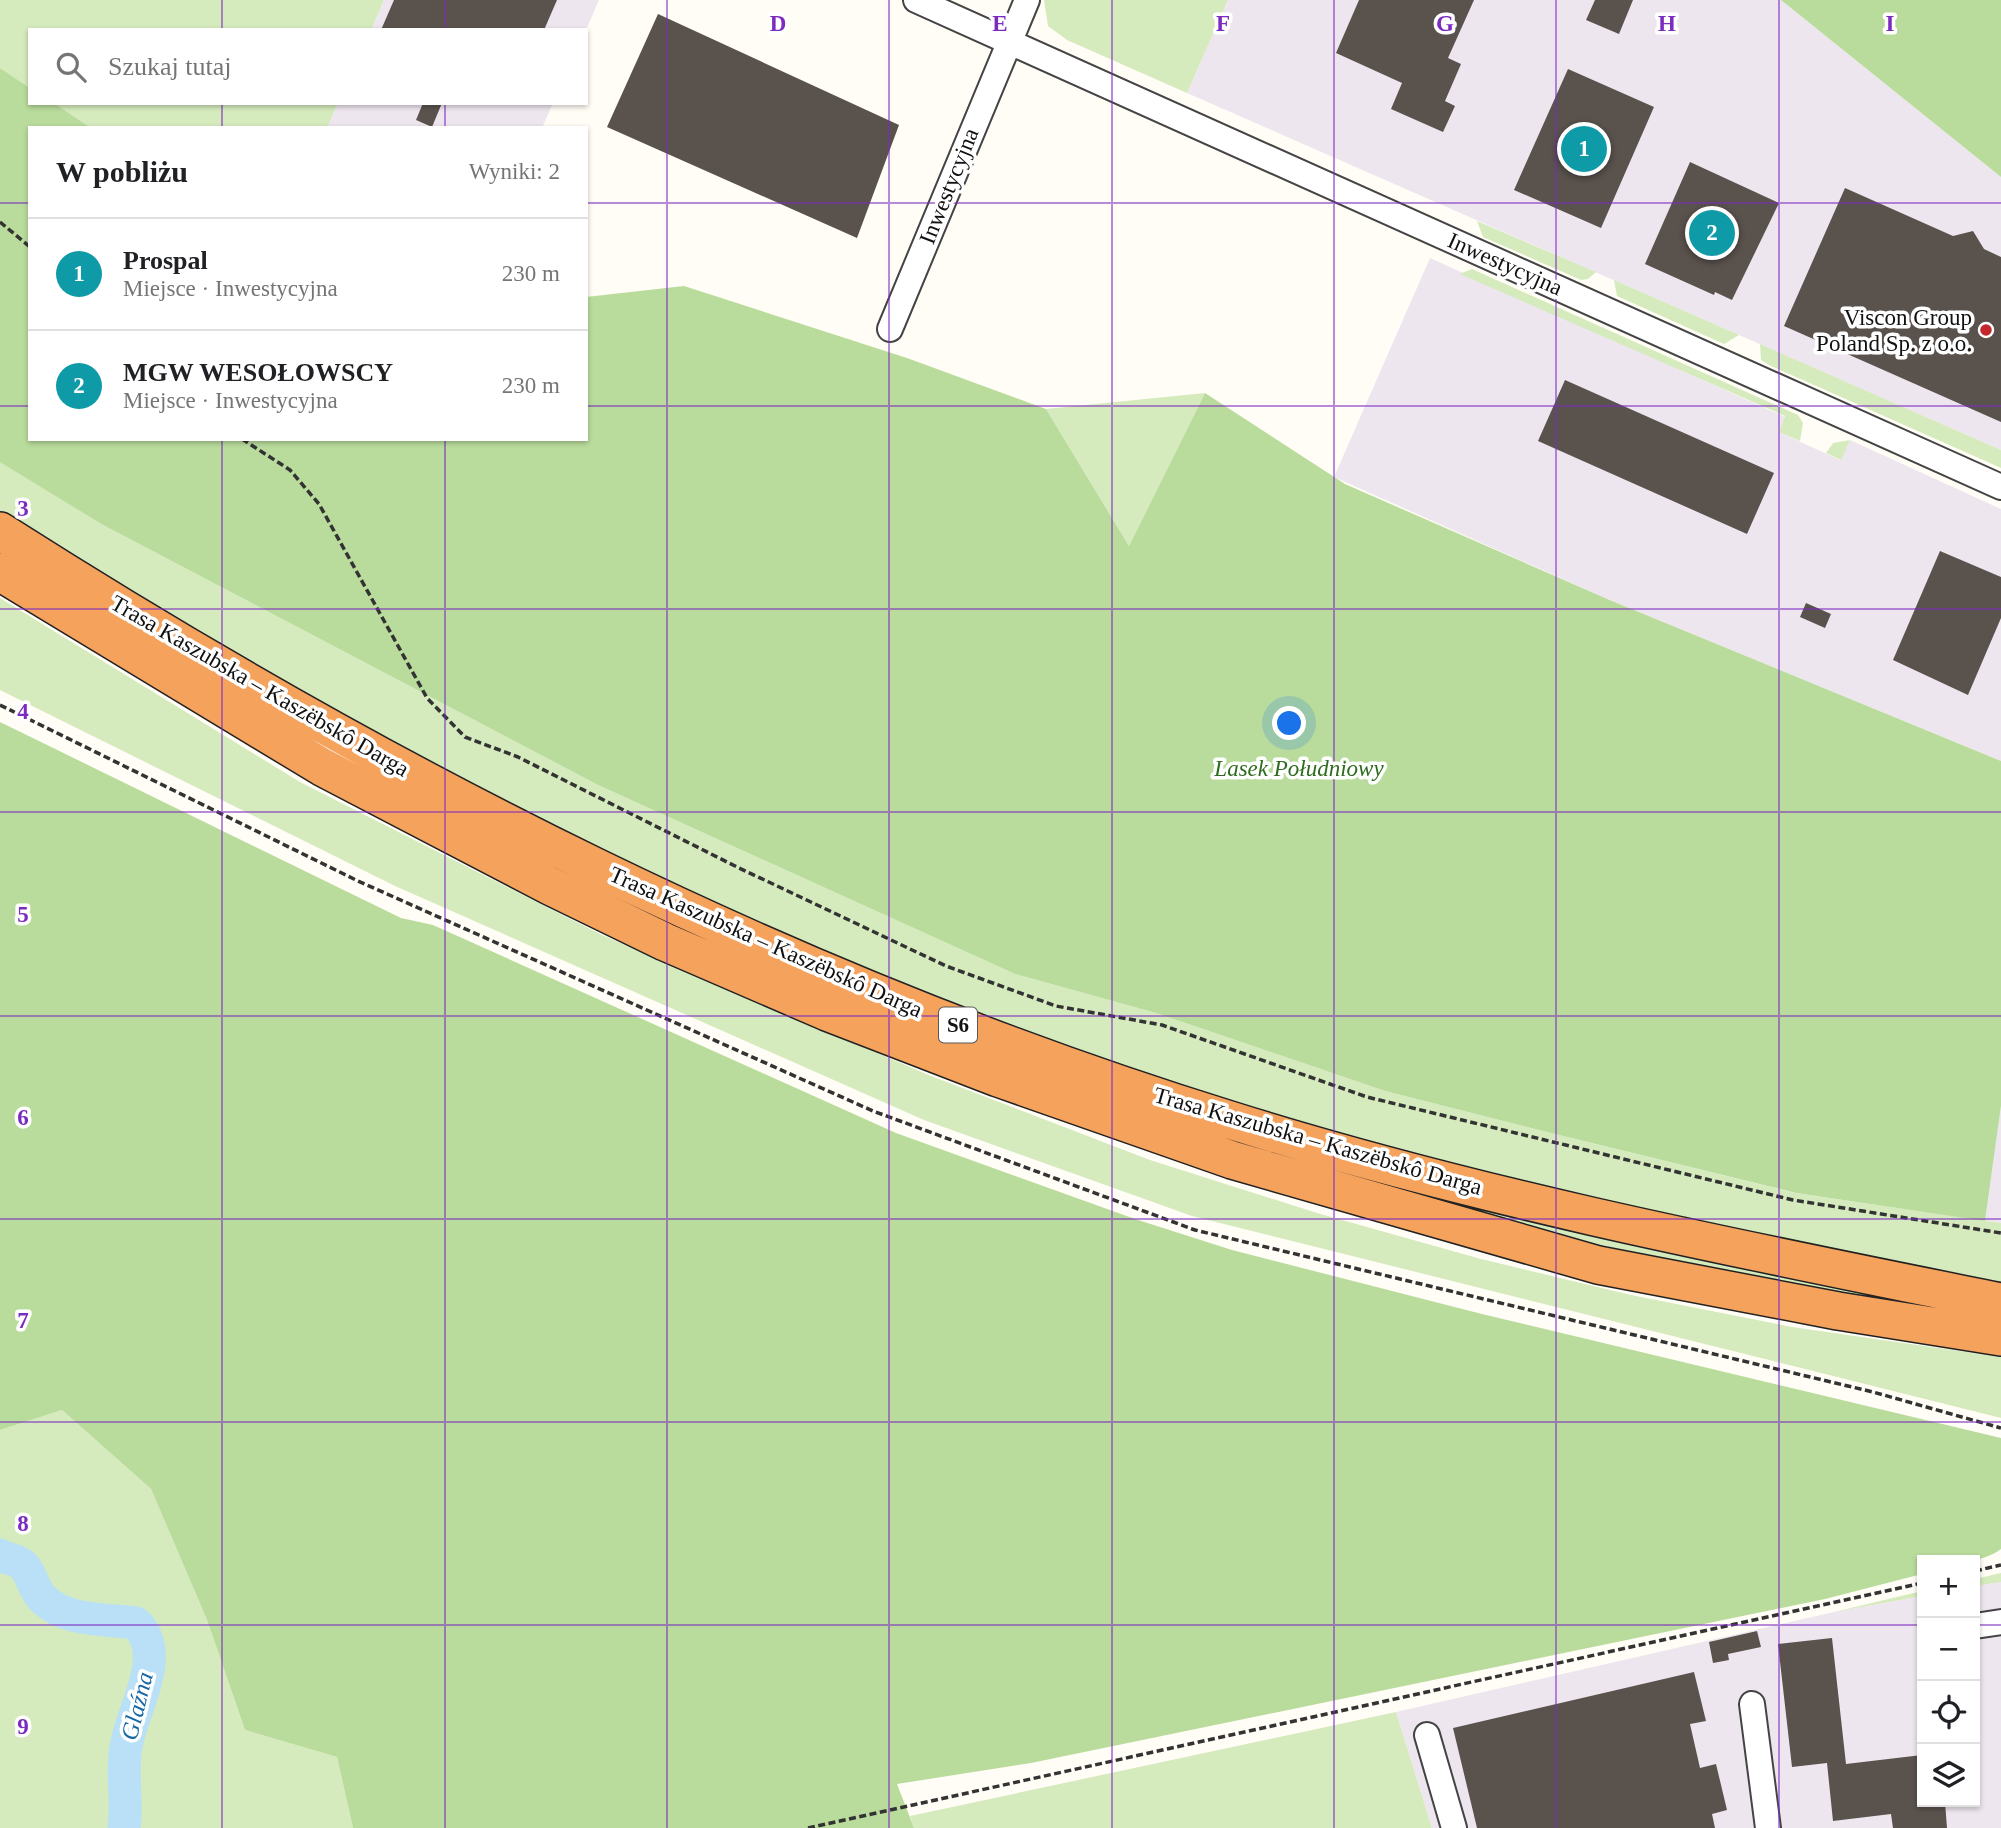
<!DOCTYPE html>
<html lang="pl">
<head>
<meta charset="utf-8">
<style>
  :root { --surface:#fff; --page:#f6f6f6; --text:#202124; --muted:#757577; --line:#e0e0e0; --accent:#1a73e8 }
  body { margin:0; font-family:Georgia,serif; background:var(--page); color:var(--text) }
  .controls { position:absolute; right:21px; bottom:21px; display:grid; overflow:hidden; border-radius:0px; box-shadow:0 2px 5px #0004 }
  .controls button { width:63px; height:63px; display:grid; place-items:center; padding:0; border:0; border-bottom:2px solid var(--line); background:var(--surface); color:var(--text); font:35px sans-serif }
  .you { position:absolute; left:1290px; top:724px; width:24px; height:24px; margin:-18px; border:5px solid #fff; border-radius:50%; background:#1a73e8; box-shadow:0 0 0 10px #1a73e833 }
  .badge { display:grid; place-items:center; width:46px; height:46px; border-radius:50%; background:var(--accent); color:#fff; font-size:23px; font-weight:700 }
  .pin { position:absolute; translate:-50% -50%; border:4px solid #fff; box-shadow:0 2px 7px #0006 }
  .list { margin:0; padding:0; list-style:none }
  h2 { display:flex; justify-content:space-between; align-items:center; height:91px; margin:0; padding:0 28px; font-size:30px }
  h2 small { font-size:23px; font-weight:400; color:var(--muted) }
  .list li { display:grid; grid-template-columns:46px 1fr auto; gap:21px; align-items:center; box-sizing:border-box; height:112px; padding:0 28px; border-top:2px solid var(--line) }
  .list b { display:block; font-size:26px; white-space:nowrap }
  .list p { margin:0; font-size:23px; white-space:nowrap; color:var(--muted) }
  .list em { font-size:23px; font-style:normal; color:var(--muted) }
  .icon { flex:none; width:38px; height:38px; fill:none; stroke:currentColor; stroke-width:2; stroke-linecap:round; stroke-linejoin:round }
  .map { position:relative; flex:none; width:2001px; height:1828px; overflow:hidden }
  .search { position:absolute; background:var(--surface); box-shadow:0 2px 5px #0004; left:28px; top:28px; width:560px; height:77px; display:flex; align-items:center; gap:18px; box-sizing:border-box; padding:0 24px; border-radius:0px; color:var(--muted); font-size:26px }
  .panel { position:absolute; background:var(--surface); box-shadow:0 2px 5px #0004; left:28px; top:126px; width:560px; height:315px; border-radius:0px }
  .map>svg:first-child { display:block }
  .industrial { fill:#eee6ef }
  .green { fill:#d5ebbd }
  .forest { fill:#b9dc9c }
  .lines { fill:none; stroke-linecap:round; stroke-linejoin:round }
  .river { stroke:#b9e0f7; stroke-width:33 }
  .building { fill:#5a524d }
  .minor-casing { stroke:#444; stroke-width:28 }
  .highway-casing { stroke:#222; stroke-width:40 }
  .path { stroke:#333; stroke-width:3.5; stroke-dasharray:7 3.5; stroke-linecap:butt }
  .minor { stroke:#fff; stroke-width:24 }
  .highway { stroke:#f5a25d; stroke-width:37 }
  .grid { fill:none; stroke:#7b2cbf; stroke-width:2; stroke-opacity:0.55 }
  .poi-dot { fill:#c4262e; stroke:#fff; stroke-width:2.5 }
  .labels { text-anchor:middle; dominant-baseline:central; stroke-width:7; stroke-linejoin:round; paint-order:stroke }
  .shield { fill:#fff; stroke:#585858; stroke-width:2 }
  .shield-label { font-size:21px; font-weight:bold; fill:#111 }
  .street-label { font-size:23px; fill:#111; stroke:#fff }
  .poi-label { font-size:23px; fill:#111; stroke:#fff; text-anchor:end }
  .park-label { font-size:23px; font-style:italic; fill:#2f6b1f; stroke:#fff }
  .water-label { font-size:24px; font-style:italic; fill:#1768a6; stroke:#fff }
  .grid-label { font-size:23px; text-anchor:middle; font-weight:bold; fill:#7b2cbf; stroke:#fff; stroke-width:7; stroke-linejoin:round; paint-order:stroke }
</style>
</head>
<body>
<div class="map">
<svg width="2001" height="1828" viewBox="0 0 2001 1828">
  <rect width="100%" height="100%" fill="#fffdf5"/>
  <path class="industrial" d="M 384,0 L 599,0 L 586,30 L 371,30 Z
    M 1228,0 L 1781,0 L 2001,177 L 2001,450 L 1187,93 Z
    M 338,103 L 553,103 L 542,128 L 327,128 Z
    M 1430,258 L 1785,417 L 1779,432 L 1840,460 L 1850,440 L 2001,509 L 2001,761 L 1612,601 L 1334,477 Z
    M 2001,1106 L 2001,1223 L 1985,1221 Z
    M 2001,1582 L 2001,1828 L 1432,1828 L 1396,1712 L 1834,1612 L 1922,1596 L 1922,1802 L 1975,1802 L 1975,1586 Z"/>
  <path class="green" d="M 0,0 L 384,0 L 371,30 L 30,30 L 30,88 L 0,68 Z
    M 1044,0 L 1228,0 L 1187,93 L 1067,40 L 1048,26 Z
    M 54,103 L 338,103 L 327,128 L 91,128 Z
    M 1477,221 L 1596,272 L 1588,279 L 1581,280 L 1483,237 Z
    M 1472,269 L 1798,415 L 1803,423 L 1800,441 L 1779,432 L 1785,416 L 1460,274 Z
    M 1614,280 L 1739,335 L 1724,344 L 1617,296 Z
    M 1760,344 L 2001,450 L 2001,468 L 1769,365 L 1761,360 Z
    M 1205,393 L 1129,546 L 1046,409 Z
    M 1850,440 L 1841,460 L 1826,453 L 1833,443 Z
    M 0,461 L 103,525 L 598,785 L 1015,974 L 1156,1013 L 1385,1091 L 1555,1134 L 1795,1193 L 2001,1223 L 2001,1286 L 1749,1241 L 1289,1124 L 1094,1059 L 845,961 L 639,868 L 416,758 L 213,644 L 0,511 Z
    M 0,598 L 300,782 L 602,935 L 931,1076 L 1150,1160 L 1317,1213 L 1481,1259 L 1631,1295 L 1792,1327 L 2001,1357 L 2001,1418 L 1192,1216 L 924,1120 L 395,886 L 0,690 Z
    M 454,812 L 990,1052 L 2001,1314 L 2001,1325 L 1686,1267 L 1485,1220 L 1324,1176 L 958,1051 L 577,887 Z
    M 62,1410 L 151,1489 L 207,1620 L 245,1730 L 337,1757 L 353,1828 L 0,1828 L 0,1430 Z
    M 2001,1573 L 2001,1582 L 1975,1586 L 1975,1579 Z
    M 1922,1591 L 1922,1596 L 1834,1612 Z
    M 1396,1712 L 1432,1828 L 914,1828 L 910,1816 Z"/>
  <path class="forest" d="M 1781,0 L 2001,0 L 2001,177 Z
    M 0,68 L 30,88 L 30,103 L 54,103 L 91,128 L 30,128 L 30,439 L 586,439 L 586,297 L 684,286 L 907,358 L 1046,409 L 1129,546 L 1205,393 L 1345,484 L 1612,601 L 2001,761 L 2001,1106 L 1985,1221 L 1796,1193 L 1555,1134 L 1385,1091 L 1156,1013 L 1015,974 L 598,785 L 103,525 L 0,462 Z
    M 0,722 L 401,918 L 433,925 L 896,1133 L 1135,1219 L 1232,1250 L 1482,1314 L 2001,1438 L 2001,1549 C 1978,1566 1951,1560 1922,1560 L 1922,1574 L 1825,1599 L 1031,1763 L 897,1784 L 914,1828 L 353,1828 L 337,1757 L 245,1730 L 207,1620 L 151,1489 L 62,1410 L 0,1430 Z"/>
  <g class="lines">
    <path class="river" d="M 0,1555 C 6,1559 14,1559 20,1563 C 32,1571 32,1588 43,1599 C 67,1622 105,1619 136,1623 C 169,1656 131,1710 126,1747 C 121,1774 128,1801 124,1828"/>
  </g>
  <path class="building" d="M 394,0 L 557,0 L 544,30 L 381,30 Z
    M 1359,0 L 1474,0 L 1448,58 L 1461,64 L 1445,101 L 1455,106 L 1443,132 L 1391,109 L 1402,83 L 1336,53 Z
    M 1595,0 L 1633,0 L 1619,34 L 1586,20 Z
    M 658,14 L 899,125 L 857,238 L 607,127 Z
    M 1568,69 L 1654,107 L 1601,228 L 1514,190 Z
    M 423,103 L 442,103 L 432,127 L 416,120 Z
    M 1690,162 L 1779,203 L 1732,300 L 1715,292 L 1714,295 L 1645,264 Z
    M 1845,188 L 1953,236 L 1973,231 L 1984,249 L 2001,257 L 2001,422 L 1784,326 Z
    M 1565,380 L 1774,473 L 1747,534 L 1538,441 Z
    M 1940,551 L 2001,577 L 2001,618 L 1968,695 L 1893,660 Z
    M 1806,603 L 1831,614 L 1825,628 L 1800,617 Z
    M 1757,1631 L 1761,1647 L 1728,1654 L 1729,1660 L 1713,1663 L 1709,1642 Z
    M 1832,1638 L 1846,1764 L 1922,1755 L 1922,1802 L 1945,1802 L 1947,1828 L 1893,1828 L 1891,1814 L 1833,1821 L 1827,1763 L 1792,1767 L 1778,1644 Z
    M 1694,1672 L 1706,1721 L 1690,1724 L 1700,1768 L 1716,1764 L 1727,1810 L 1712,1814 L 1715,1828 L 1477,1828 L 1453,1728 Z"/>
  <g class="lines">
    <g class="minor-casing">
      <path id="minor" d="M 916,0 L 2001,487
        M 890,329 L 1027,0
        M 293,735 L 363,762
        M 1975,1626 L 2001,1622
        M 1752,1704 L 1768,1828
        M 1427,1735 L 1454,1828"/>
    </g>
    <g class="highway-casing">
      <path id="highway" d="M 0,531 C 384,776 793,985 1230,1120 C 1482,1199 1743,1250 2001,1302
        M 0,572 L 322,767 L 550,886 L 665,942 L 827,1012 L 998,1078 L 1232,1160 L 1598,1265 L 1838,1311 L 2001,1337"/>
    </g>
    <path class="path" d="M 0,222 L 30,247
      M 242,439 L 290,470 L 319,504 L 427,698 L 465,737 L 518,757 L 737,867 L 946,966 L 1056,1006 L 1162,1025 L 1367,1097 L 1793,1200 L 2001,1233
      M 0,705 L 358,881 L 873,1111 L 1195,1230 L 1873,1392 L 2001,1428
      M 1975,1571 L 2001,1565
      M 808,1828 L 1922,1583"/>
    <use href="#minor" class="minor"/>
    <use href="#highway" class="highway"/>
  </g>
  <path class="grid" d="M 222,0 L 222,30M 445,0 L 445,30M 667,0 L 667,1828M 889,0 L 889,1828M 1112,0 L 1112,1828M 1334,0 L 1334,1828M 1556,0 L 1556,1828M 1779,0 L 1779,1828M 222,103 L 222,128M 445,103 L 445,128M 0,203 L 30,203M 586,203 L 2001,203M 0,406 L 30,406M 586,406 L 2001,406M 222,439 L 222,1828M 445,439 L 445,1828M 0,609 L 2001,609M 0,812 L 2001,812M 0,1016 L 2001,1016M 0,1219 L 2001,1219M 0,1422 L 2001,1422M 0,1625 L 1922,1625M 1975,1625 L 2001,1625"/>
  <circle class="poi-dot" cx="1986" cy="330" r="7"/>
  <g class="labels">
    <rect class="shield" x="939" y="1007.5" width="38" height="35" rx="5"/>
    <g class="shield-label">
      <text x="958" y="1025">S6</text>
    </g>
    <g class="street-label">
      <text transform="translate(949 186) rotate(-68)">Inwestycyjna</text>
      <text transform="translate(1505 264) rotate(24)">Inwestycyjna</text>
      <text transform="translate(260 686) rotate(30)">Trasa Kaszubska – Kaszëbskô Darga</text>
      <text transform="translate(766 942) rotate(24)">Trasa Kaszubska – Kaszëbskô Darga</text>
      <text transform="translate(1318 1141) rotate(16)">Trasa Kaszubska – Kaszëbskô Darga</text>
    </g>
    <g class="poi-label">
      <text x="1972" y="317">Viscon Group<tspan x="1972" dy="26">Poland Sp. z o.o.</tspan></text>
    </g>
    <g class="park-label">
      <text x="1299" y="768">Lasek Południowy</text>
    </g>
    <g class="water-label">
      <text transform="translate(137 1706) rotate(-76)">Glaźna</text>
    </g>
  </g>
  <g class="grid-label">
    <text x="778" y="31">D</text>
    <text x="1000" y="31">E</text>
    <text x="1223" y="31">F</text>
    <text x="1445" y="31">G</text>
    <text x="1667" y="31">H</text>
    <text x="1890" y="31">I</text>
    <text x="23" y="516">3</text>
    <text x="23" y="719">4</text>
    <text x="23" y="922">5</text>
    <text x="23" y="1125">6</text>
    <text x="23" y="1328">7</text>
    <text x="23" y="1531">8</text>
    <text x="23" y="1734">9</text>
  </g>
</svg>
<div class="controls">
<button>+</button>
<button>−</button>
<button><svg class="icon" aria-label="locate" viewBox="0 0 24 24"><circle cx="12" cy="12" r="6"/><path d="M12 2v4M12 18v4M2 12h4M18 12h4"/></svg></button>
<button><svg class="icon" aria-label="layers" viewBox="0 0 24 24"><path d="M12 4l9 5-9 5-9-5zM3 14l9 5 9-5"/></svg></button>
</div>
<div class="you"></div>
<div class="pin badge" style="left:1584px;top:149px;background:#0f9aa8">1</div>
<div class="pin badge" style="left:1712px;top:233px;background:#0f9aa8">2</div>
<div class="search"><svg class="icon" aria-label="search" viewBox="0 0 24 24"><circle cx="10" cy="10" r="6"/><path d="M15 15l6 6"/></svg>Szukaj tutaj</div>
<section class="panel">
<h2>W pobliżu<small>Wyniki: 2</small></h2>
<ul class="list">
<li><span class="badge" style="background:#0f9aa8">1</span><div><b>Prospal</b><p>Miejsce · Inwestycyjna</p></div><em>230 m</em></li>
<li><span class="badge" style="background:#0f9aa8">2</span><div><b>MGW WESOŁOWSCY</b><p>Miejsce · Inwestycyjna</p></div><em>230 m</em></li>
</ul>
</section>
</div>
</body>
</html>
